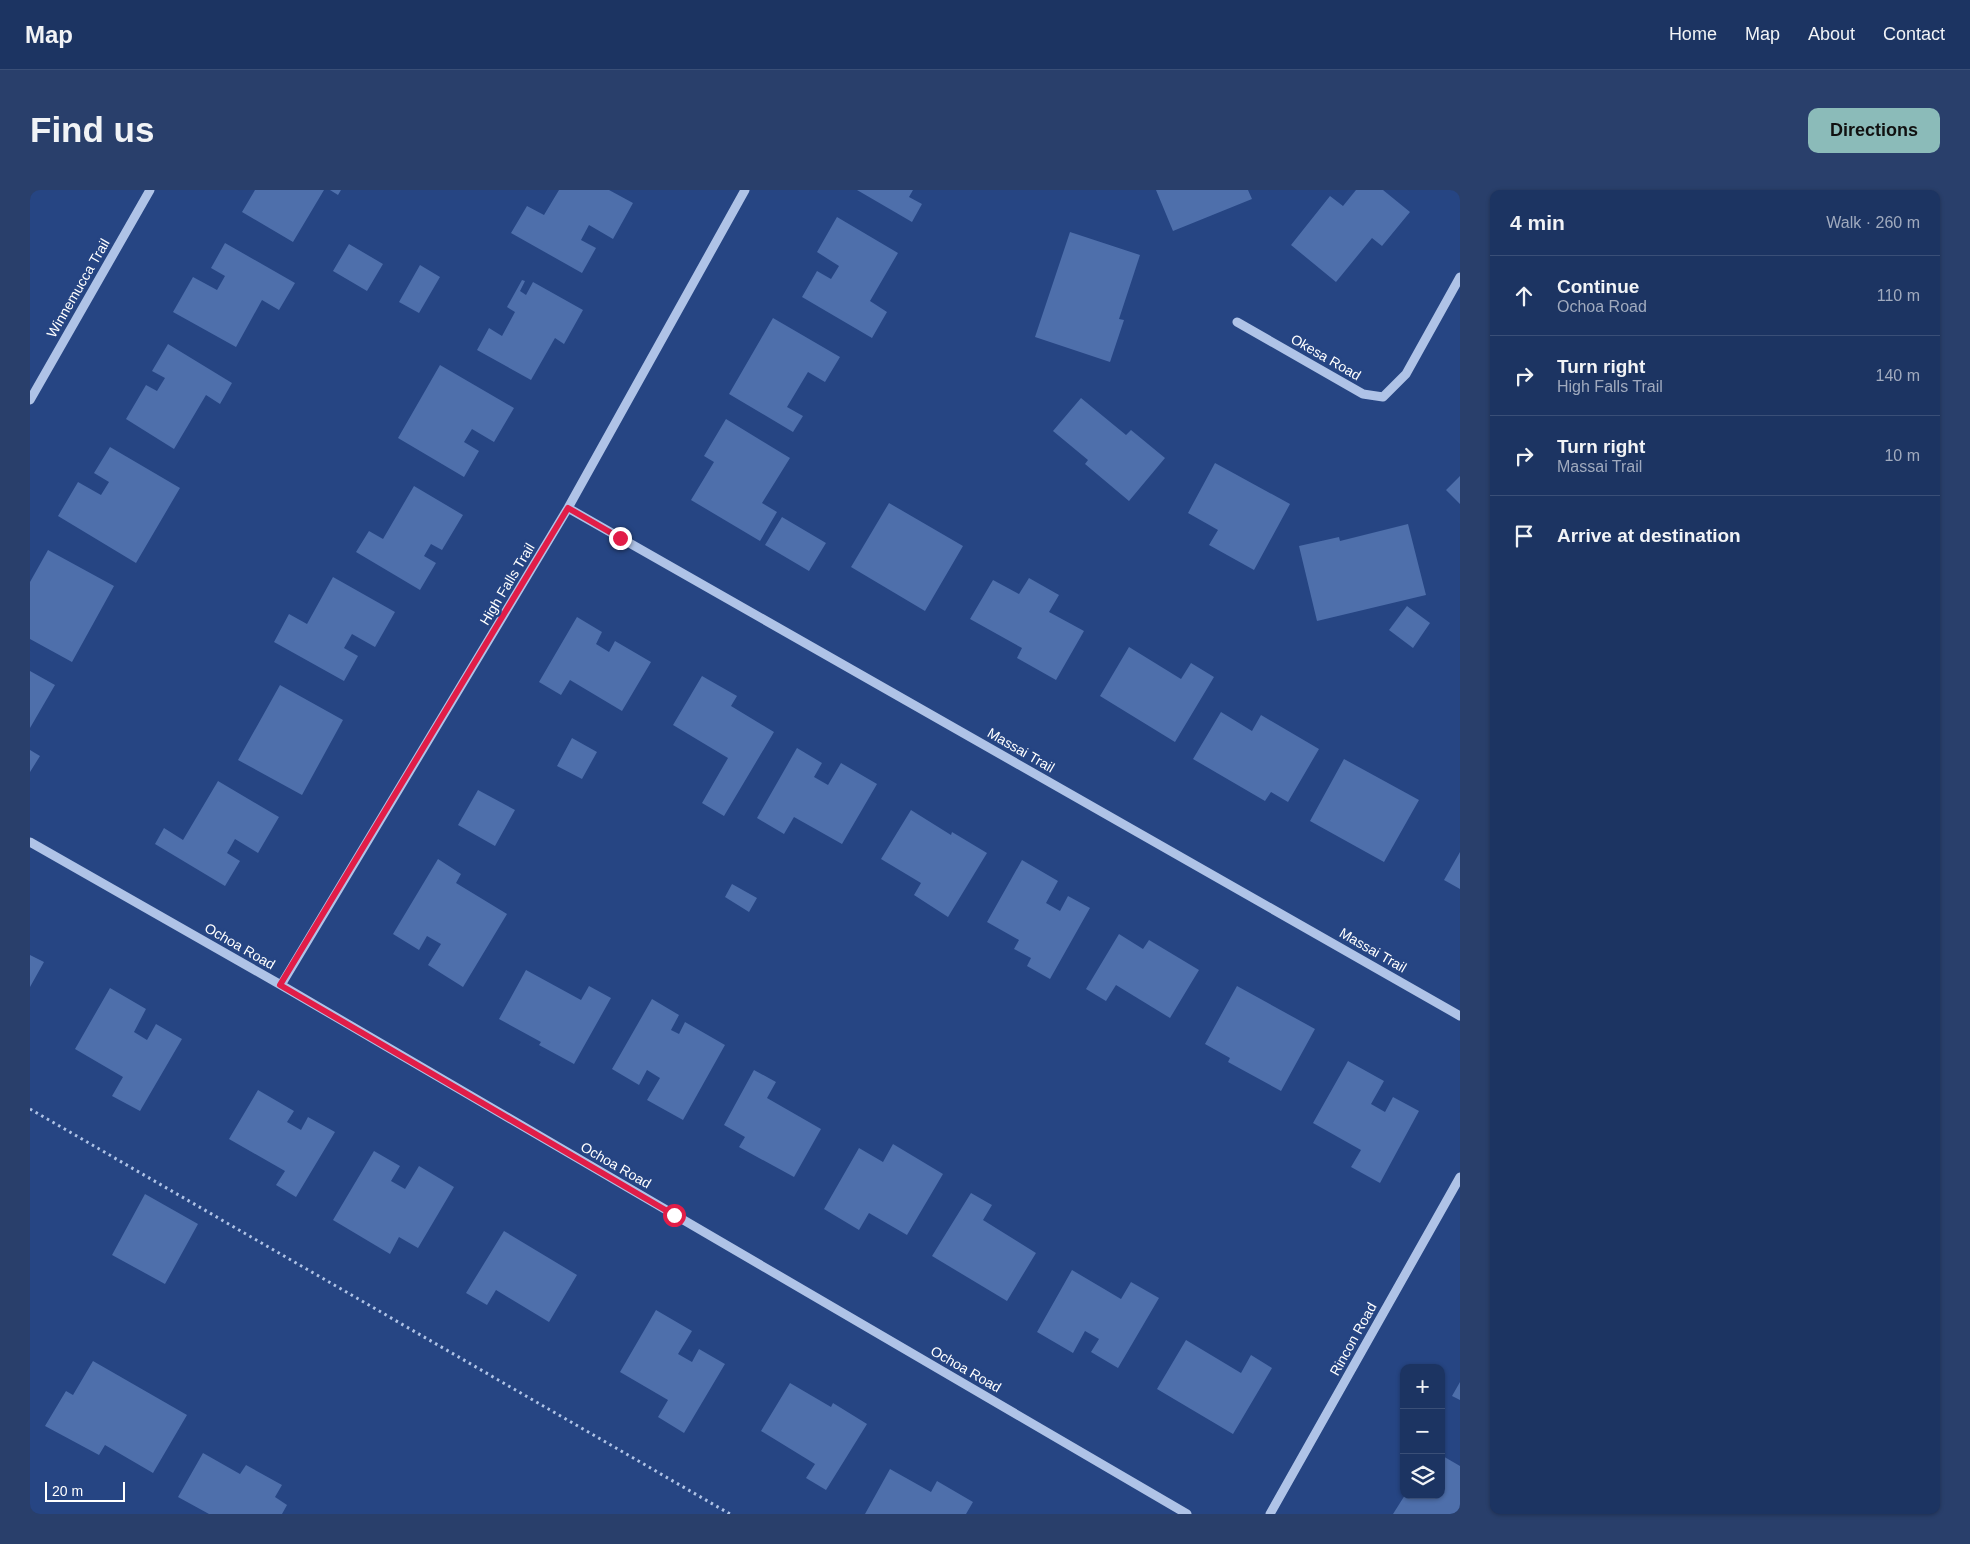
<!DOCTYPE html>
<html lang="en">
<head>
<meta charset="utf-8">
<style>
  :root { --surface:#1c3462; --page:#293f6b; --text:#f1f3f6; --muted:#a0aabe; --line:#3a4f77; --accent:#8bbbb9 }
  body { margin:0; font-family:Helvetica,sans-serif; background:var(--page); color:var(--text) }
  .controls { position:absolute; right:15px; bottom:15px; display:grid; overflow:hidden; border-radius:10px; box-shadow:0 1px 4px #0004 }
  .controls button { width:45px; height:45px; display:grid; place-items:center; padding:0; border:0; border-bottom:1px solid var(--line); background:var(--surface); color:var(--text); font:25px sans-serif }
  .scale { position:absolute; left:15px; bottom:12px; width:80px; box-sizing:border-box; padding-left:5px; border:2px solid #fff; border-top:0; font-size:14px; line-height:18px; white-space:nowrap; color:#fff; -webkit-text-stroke:4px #264583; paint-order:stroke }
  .stop { position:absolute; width:15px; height:15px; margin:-11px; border:4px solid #e11d48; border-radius:50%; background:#fff }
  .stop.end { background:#e11d48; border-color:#fff; box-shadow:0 1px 5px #0008 }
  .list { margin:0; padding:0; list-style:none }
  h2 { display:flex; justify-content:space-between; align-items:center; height:65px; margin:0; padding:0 20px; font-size:21px }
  h2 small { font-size:16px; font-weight:400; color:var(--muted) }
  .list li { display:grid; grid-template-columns:32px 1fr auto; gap:15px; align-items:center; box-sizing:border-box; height:80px; padding:0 20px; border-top:1px solid var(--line) }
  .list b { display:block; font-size:19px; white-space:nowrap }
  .list p { margin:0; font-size:16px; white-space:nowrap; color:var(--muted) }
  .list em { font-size:16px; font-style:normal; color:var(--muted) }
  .icon { flex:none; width:28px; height:28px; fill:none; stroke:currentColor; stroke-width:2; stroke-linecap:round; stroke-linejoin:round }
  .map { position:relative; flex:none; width:1430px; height:1324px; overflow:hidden; border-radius:10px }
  header { display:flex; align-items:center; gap:30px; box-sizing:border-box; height:70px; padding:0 25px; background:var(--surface); border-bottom:1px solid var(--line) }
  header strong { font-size:24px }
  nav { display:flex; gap:28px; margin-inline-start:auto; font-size:18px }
  .intro { display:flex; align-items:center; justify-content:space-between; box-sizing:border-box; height:120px; padding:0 30px }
  h1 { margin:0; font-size:35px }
  .button { padding:12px 22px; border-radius:10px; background:var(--accent); color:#111; font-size:18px; font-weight:700 }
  main { display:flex; gap:30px; padding:0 30px }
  aside { flex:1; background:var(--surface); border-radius:10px; box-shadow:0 1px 4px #0004 }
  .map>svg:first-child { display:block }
  .building { fill:#4e6fab }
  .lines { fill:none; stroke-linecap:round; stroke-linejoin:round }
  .path { stroke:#afc3e7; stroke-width:3; stroke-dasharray:2.5 4; stroke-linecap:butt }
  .minor { stroke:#afc3e7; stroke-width:9 }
  .route { stroke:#e11d48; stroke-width:6 }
  .labels { text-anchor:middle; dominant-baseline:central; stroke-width:5; stroke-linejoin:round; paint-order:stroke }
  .street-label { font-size:14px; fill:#fff; stroke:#264583 }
</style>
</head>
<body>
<header>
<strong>Map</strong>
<nav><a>Home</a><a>Map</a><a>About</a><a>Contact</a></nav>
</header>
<div class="intro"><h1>Find us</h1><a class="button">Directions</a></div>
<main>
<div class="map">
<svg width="1430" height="1324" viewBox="0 0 1430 1324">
  <rect width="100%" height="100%" fill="#264583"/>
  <path class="building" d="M 225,0 L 294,0 L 263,52 L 212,22 Z
    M 300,0 L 311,0 L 308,5 Z
    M 529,0 L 579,0 L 603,13 L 583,49 L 559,35 L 551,50 L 566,58 L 552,83 L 481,43 L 497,16 L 514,25 Z
    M 827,0 L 883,0 L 879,7 L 892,14 L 882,32 Z
    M 1126,0 L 1218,0 L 1222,9 L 1143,41 Z
    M 1326,0 L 1353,0 L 1380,22 L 1352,56 L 1342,48 L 1306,92 L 1261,55 L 1300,6 L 1313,16 Z
    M 807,27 L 868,63 L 840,111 L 857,122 L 842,148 L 772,107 L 787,81 L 801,89 L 809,76 L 787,62 Z
    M 1040,42 L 1110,65 L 1089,129 L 1094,130 L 1080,172 L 1005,147 Z
    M 195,53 L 265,93 L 249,120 L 232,110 L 206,157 L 143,122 L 163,87 L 187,100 L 195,86 L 181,78 Z
    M 319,54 L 353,74 L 337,101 L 303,81 Z
    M 390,75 L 410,87 L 389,123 L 369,112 Z
    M 492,90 L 495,91 L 490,101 L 496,105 L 503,92 L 553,120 L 534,154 L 525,148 L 501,190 L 447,160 L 459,138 L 472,146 L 485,122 L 477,117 Z
    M 743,128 L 810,167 L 795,192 L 778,182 L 757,217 L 773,226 L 763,242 L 699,204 Z
    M 138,154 L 202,193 L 190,214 L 176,205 L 144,259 L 96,229 L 116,195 L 127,201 L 135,188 L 122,181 Z
    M 410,175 L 484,218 L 464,252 L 442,239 L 434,252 L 449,261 L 434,287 L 368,248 Z
    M 1051,208 L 1096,245 L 1101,240 L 1135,268 L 1099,311 L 1055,274 L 1058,270 L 1023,241 Z
    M 696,229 L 760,268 L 732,313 L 747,322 L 730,351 L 661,310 L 684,272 L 674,266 Z
    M 80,257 L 150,298 L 106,373 L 28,326 L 48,292 L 71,305 L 79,292 L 64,283 Z
    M 1185,273 L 1260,314 L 1224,380 L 1179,355 L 1188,340 L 1158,323 Z
    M 1430,286 L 1430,314 L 1416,300 Z
    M 384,296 L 433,325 L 412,360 L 401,354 L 394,366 L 406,373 L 390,400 L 326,362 L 339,341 L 353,349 Z
    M 859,313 L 933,356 L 895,421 L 821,377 Z
    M 752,327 L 796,353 L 779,381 L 735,355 Z
    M 1378,334 L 1396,405 L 1287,431 L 1269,356 L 1309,347 L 1310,351 Z
    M 18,360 L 84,396 L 42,472 L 0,449 L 0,392 Z
    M 303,387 L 365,422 L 345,457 L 322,444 L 314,458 L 328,466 L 314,491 L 244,452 L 259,424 L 277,434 Z
    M 999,388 L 1029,405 L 1019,422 L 1054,441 L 1026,490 L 987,468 L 992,458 L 940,429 L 963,390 L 989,404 Z
    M 1377,416 L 1400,433 L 1383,458 L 1359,440 Z
    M 547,427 L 572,442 L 566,454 L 579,462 L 585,451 L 621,472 L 592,521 L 540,490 L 531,505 L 509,492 Z
    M 1099,457 L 1151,489 L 1161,473 L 1184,487 L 1145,552 L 1070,506 Z
    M 0,481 L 25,495 L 0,538 Z
    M 672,486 L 707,506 L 701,516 L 744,542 L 694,626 L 672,613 L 698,568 L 643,535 Z
    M 250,495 L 313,530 L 272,605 L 208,570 Z
    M 1191,522 L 1222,541 L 1231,525 L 1289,559 L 1258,612 L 1241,602 L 1235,611 L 1163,569 Z
    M 542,548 L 567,562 L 552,589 L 527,576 Z
    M 767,558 L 792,573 L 784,587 L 798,595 L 811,573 L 847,594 L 812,654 L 764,627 L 754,644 L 727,628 Z
    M 0,560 L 10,566 L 0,582 Z
    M 1314,569 L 1389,610 L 1354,672 L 1280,631 Z
    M 188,591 L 249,627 L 228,663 L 205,649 L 197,663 L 210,671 L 195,696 L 125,654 L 134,638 L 153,650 Z
    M 448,600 L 485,620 L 465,656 L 428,635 Z
    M 881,620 L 921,645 L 922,642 L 957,663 L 918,727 L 884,705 L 891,693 L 851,669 Z
    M 1430,662 L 1430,699 L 1414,690 Z
    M 408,669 L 431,684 L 426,693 L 477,724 L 433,797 L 398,775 L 411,754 L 397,746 L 389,760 L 363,744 Z
    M 992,670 L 1028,691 L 1016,713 L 1030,721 L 1038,706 L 1060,718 L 1020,789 L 997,776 L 1001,768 L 984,759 L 989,750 L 957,732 Z
    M 702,694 L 727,708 L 719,722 L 695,707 Z
    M 1089,744 L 1113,759 L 1119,750 L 1169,780 L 1140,828 L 1086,795 L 1076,811 L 1056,799 Z
    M 0,765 L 14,772 L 0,797 Z
    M 496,780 L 551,810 L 559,796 L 581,808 L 544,874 L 509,855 L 511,852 L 469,829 Z
    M 1207,796 L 1285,839 L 1251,901 L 1198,872 L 1200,868 L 1175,854 Z
    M 80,798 L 116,819 L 104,842 L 117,850 L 126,834 L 152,849 L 110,921 L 82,906 L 93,887 L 45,859 Z
    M 622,809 L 649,825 L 641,840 L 649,844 L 655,832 L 695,855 L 653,930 L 617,910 L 630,888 L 617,880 L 609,895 L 582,879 Z
    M 1318,871 L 1354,891 L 1341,914 L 1355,922 L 1363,907 L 1389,921 L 1350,993 L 1321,977 L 1331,960 L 1283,933 Z
    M 724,880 L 746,892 L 737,908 L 791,939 L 764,987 L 709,957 L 715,947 L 694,935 Z
    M 228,900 L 264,921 L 257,932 L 271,940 L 278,927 L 305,942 L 266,1007 L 246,995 L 255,981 L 199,949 Z
    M 863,954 L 913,984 L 877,1045 L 839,1023 L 829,1040 L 794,1019 L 829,958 L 853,972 Z
    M 344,961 L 370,976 L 361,991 L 375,999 L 389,976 L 424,997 L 388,1058 L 369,1047 L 360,1064 L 303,1030 Z
    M 941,1003 L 962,1015 L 953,1030 L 1006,1063 L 977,1111 L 902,1066 Z
    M 115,1004 L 168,1034 L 135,1094 L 82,1065 Z
    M 474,1041 L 547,1085 L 519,1132 L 466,1100 L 457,1115 L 436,1103 Z
    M 1042,1080 L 1091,1109 L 1101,1092 L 1129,1108 L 1088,1178 L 1061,1162 L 1069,1149 L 1055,1141 L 1043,1163 L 1007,1142 Z
    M 626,1120 L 662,1141 L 648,1164 L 662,1172 L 669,1159 L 695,1174 L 654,1243 L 628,1227 L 638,1210 L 590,1182 Z
    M 1156,1150 L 1211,1183 L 1221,1165 L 1242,1178 L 1203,1244 L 1127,1199 Z
    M 63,1171 L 157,1225 L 123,1283 L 75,1255 L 69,1265 L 15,1236 L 36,1201 L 43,1205 Z
    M 1430,1192 L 1430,1210 L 1422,1206 Z
    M 760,1193 L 801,1217 L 803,1213 L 837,1234 L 796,1300 L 776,1288 L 785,1274 L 731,1241 Z
    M 173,1263 L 210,1284 L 216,1275 L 252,1295 L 245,1307 L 257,1315 L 252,1324 L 179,1324 L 148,1307 Z
    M 1411,1265 L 1430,1276 L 1430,1324 L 1363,1324 L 1375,1305 L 1411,1305 Z
    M 860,1279 L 901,1302 L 907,1291 L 943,1312 L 936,1324 L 835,1324 Z"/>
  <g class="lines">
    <path class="path" d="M 0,919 L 700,1324"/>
    <path class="minor" d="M 1207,132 L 1333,204 L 1353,207 L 1376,184 L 1430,87
      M 0,210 L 120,0
      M 538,318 L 1430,826
      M 0,652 L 251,795 L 1157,1324
      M 251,795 L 538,318 L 715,0
      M 1240,1324 L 1430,987"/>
  </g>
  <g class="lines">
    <path class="route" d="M 590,348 L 538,318 L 250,795 L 644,1025"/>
  </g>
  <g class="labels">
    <g class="street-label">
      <text transform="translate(48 98) rotate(-60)">Winnemucca Trail</text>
      <text transform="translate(1296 167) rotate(30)">Okesa Road</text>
      <text transform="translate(477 394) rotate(-59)">High Falls Trail</text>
      <text transform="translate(991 560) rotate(30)">Massai Trail</text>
      <text transform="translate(210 756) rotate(30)">Ochoa Road</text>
      <text transform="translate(1343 760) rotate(30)">Massai Trail</text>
      <text transform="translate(586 975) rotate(30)">Ochoa Road</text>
      <text transform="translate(1323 1149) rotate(-61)">Rincon Road</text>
      <text transform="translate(936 1179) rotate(30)">Ochoa Road</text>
    </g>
  </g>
</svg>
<div class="controls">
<button>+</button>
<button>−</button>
<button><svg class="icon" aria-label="layers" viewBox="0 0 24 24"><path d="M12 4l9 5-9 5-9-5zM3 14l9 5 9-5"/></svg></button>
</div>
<div class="scale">20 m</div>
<div class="stop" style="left:644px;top:1025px"></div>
<div class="stop end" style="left:590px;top:348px"></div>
</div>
<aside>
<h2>4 min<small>Walk · 260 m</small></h2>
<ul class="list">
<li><svg class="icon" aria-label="ahead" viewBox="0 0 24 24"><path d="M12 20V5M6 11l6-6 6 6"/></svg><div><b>Continue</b><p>Ochoa Road</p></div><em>110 m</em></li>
<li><svg class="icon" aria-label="right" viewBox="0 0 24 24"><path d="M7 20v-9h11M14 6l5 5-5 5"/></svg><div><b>Turn right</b><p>High Falls Trail</p></div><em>140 m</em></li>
<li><svg class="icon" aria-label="right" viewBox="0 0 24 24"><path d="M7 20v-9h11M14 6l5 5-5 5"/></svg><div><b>Turn right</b><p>Massai Trail</p></div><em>10 m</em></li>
<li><svg class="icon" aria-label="arrive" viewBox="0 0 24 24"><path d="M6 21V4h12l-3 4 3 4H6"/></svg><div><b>Arrive at destination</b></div></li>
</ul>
</aside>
</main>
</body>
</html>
